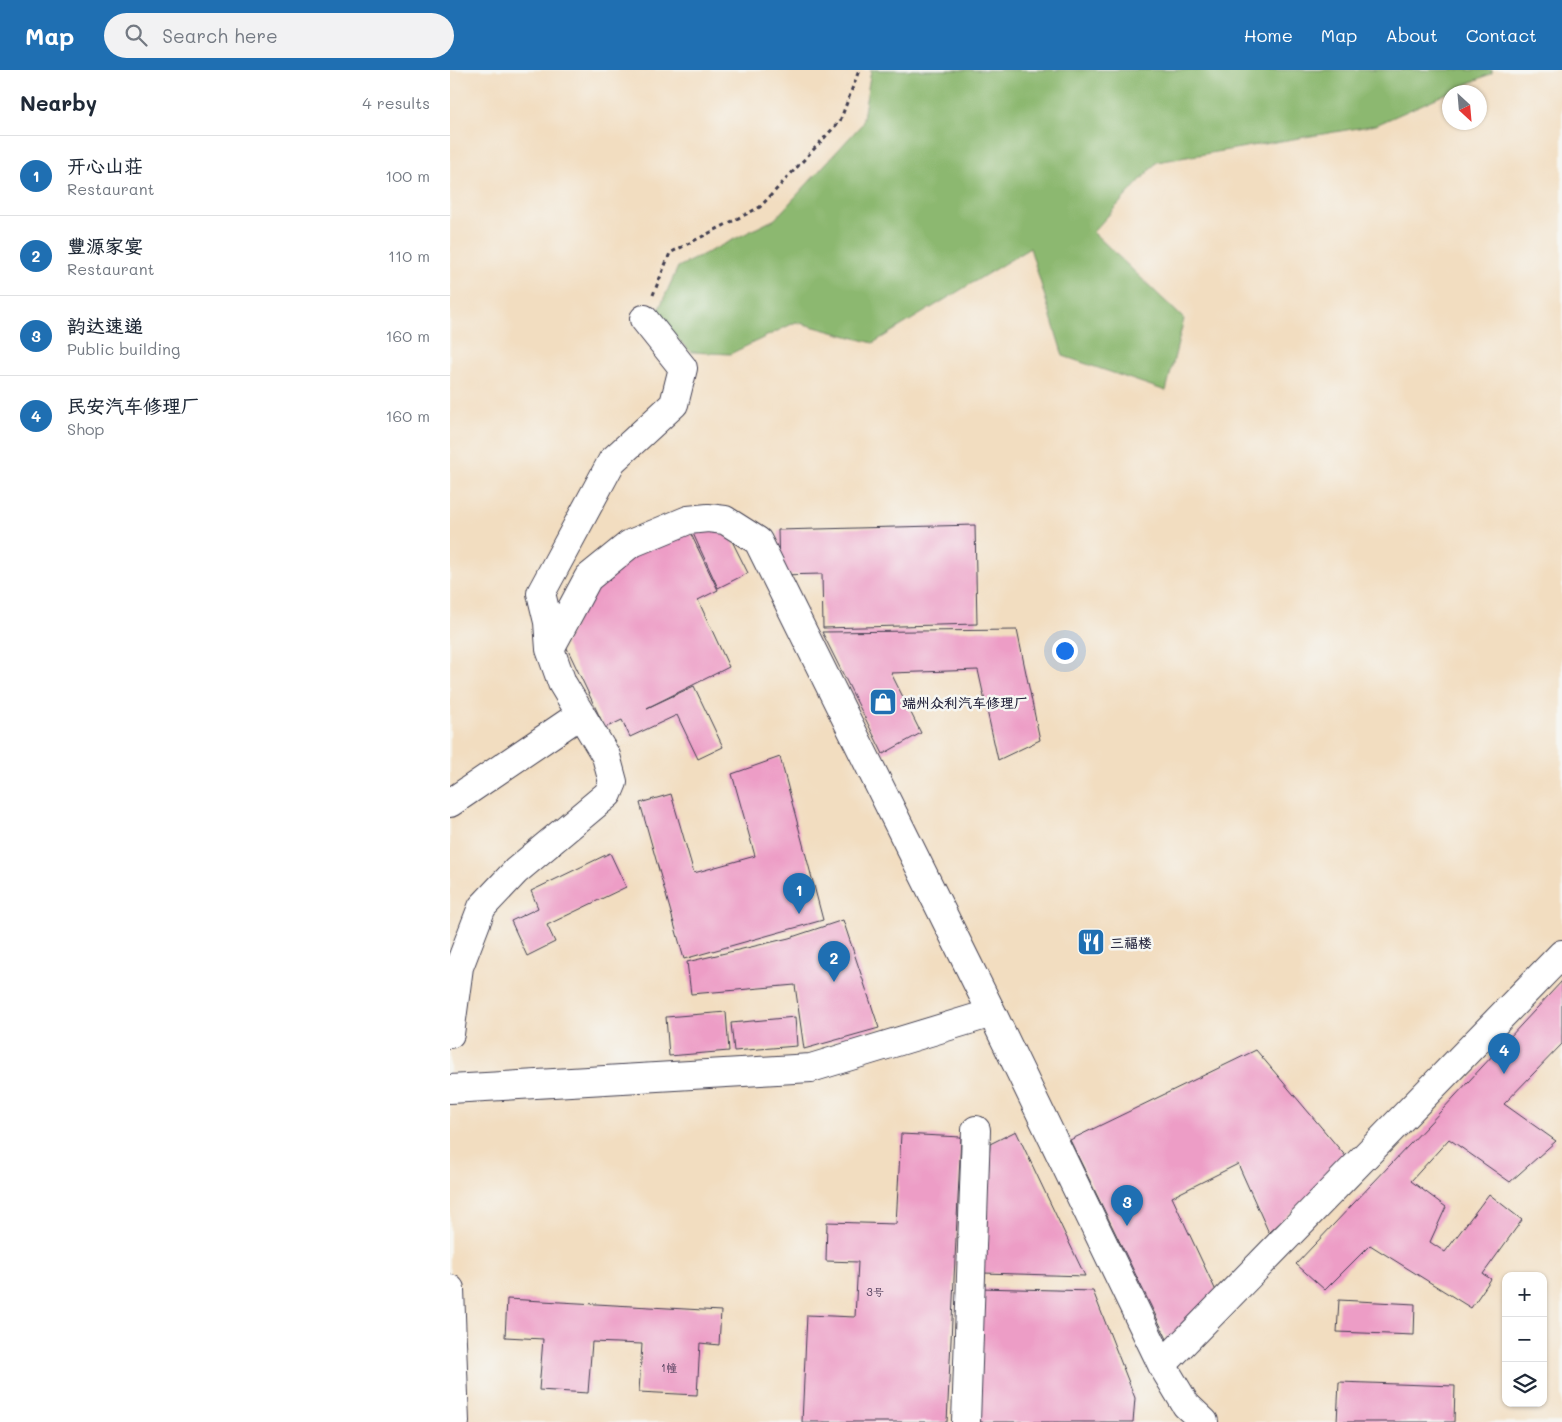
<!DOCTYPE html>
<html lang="en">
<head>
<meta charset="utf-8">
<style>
  :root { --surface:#fff; --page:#f2f2f3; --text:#1f2937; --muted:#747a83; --line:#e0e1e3; --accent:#1f6fb2 }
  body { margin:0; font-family:Mali,"LXGW WenKai TC",sans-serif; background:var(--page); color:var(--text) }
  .controls { position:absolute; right:15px; bottom:15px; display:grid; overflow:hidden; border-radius:10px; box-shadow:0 1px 4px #0004 }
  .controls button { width:45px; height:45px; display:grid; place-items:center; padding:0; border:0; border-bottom:1px solid var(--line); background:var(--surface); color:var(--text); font:25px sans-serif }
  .compass { position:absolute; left:992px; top:15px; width:45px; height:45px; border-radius:50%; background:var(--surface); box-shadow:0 1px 4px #0004; rotate:154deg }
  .you { position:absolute; left:614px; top:580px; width:18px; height:18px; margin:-12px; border:4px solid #fff; border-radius:50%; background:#1a73e8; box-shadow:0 0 0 8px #1a73e833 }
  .badge { display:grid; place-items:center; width:32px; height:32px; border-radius:50%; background:var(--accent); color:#fff; font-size:16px; font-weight:700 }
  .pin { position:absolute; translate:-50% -41px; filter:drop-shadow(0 1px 2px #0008) }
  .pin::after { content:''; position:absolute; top:26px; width:18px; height:15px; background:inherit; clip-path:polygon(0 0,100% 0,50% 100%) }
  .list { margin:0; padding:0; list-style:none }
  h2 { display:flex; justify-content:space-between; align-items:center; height:65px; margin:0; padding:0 20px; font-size:21px }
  h2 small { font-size:16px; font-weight:400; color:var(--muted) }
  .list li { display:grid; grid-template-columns:32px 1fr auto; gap:15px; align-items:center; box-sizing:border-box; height:80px; padding:0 20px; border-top:1px solid var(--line) }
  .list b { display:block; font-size:19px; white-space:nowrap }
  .list p { margin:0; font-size:16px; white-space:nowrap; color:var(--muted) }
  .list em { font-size:16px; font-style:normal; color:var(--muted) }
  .icon { flex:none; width:28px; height:28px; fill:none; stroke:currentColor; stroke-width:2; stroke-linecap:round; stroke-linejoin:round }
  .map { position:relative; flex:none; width:1112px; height:1352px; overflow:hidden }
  header { display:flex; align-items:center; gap:30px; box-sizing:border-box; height:70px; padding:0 25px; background:var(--accent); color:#fff }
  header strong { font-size:24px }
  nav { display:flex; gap:28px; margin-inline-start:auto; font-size:18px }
  .search { width:350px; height:45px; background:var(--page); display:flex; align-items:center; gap:12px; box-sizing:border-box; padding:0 18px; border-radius:28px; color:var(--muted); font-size:19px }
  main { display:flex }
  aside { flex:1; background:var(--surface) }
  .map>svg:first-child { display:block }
  .forest { fill:#8cb86f; stroke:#576d55 }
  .building { fill:#ed9dc6 }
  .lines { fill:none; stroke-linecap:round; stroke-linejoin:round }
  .minor-casing { stroke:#413e4f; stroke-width:30 }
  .path { stroke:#413e4f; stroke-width:3; stroke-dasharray:4 4; stroke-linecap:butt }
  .minor { stroke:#fff; stroke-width:28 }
  .labels { text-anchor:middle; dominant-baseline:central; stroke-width:5; stroke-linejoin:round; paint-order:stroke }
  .number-label { font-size:11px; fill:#55415e }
  .poi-label { font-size:14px; font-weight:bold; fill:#22223b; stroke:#f6f6f2; text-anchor:start }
</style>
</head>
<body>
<header>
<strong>Map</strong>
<div class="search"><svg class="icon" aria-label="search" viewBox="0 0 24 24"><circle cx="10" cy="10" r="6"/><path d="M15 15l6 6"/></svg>Search here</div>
<nav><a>Home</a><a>Map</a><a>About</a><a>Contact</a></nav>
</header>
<main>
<aside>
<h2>Nearby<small>4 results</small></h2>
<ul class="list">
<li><span class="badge">1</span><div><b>开心山荘</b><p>Restaurant</p></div><em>100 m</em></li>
<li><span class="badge">2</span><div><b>豐源家宴</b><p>Restaurant</p></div><em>110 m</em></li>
<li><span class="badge">3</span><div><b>韵达速递</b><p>Public building</p></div><em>160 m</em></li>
<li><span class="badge">4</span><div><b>民安汽车修理厂</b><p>Shop</p></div><em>160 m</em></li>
</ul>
</aside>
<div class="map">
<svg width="1112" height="1352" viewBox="0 0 1112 1352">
  <rect width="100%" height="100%" fill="#f6f6f2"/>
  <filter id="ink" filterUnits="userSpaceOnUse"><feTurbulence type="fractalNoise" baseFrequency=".02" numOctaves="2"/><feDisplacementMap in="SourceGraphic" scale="10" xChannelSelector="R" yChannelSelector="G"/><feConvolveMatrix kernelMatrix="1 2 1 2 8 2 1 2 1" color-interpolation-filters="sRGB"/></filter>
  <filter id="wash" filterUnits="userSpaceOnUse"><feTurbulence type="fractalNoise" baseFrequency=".0096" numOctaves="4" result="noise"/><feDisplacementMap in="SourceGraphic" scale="20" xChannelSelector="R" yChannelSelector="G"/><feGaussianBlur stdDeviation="1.12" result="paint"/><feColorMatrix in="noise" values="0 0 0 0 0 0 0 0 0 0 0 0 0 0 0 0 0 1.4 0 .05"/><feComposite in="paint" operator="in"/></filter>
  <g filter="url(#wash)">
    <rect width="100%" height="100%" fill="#f2ddc0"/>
    <path class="forest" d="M 421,0 L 1042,0 L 1042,3 L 926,55 L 707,92 L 643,162 L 734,249 L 716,321 L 613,286 L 580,178 L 423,273 L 346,252 L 280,284 L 241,282 L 205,248 L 228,197 L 325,149 L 412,54 Z"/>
    <g id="blocks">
      <path class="building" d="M 260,455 L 281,469 L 298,503 L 268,518 L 241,459 Z
        M 525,455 L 527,554 L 373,558 L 372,504 L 329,505 L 328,460 Z
        M 239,460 L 268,520 L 248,530 L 279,597 L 197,638 L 244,616 L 273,677 L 248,689 L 227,645 L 180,667 L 172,650 L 155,658 L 115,574 L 148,507 L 186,478 Z
        M 567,560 L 590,670 L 548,690 L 528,600 L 441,603 L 471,663 L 433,684 L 372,562 Z
        M 330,687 L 373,850 L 234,889 L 190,733 L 221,724 L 244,803 L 305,786 L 282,704 Z
        M 160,783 L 176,817 L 97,855 L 105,872 L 77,886 L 61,851 L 88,838 L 81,821 Z
        M 393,850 L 429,958 L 354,979 L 345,915 L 241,924 L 237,892 L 339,868 Z
        M 1112,911 L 1112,974 L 1054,1034 L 1106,1071 L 1060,1112 L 999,1069 L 961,1111 L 996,1137 L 980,1172 L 995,1182 L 1039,1124 L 1072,1150 L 1033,1204 L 1041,1209 L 1021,1238 L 920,1175 L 875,1220 L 846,1194 L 978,1055 Z
        M 276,942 L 279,981 L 219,986 L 216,947 Z
        M 345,947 L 347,976 L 284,981 L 281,953 Z
        M 806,980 L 898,1089 L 819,1163 L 788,1094 L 722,1127 L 766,1221 L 718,1271 L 620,1070 Z
        M 566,1061 L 635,1206 L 533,1203 L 540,1074 Z
        M 451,1064 L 511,1067 L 497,1352 L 352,1352 L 357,1245 L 405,1247 L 408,1192 L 376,1191 L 377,1152 L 446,1154 Z
        M 530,1218 L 643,1221 L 685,1328 L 683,1352 L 525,1352 Z
        M 57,1229 L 271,1241 L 269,1275 L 250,1273 L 247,1325 L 189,1322 L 192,1274 L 142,1272 L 138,1323 L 89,1320 L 93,1269 L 55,1267 Z
        M 889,1230 L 965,1234 L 964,1265 L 887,1262 Z
        M 889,1312 L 1005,1316 L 1004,1352 L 887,1352 Z"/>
    </g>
  </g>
  <g filter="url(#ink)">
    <use href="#blocks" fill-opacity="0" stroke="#413e4f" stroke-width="1"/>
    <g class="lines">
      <g class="minor-casing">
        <path id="minor" d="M 100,579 L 98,552 L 91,523 L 162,391 L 224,334 L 233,298 L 194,249
          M 0,733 L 131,644
          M 0,964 L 9,897 L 32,837 L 66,801 L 158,724 L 163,712 L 156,686 L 112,613 L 100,579 L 138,508 L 180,474 L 238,450 L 258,448 L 275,450 L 308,471 L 542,943 L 712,1295 L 736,1335 L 754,1352
          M 0,1019 L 361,998 L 542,943
          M 0,1219 L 5,1352
          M 712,1295 L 1112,884
          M 516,1352 L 526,1060"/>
      </g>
      <path class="path" d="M 203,225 L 220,183 L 310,137 L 390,51 L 408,3 L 407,0"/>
      <use href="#minor" class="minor"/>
    </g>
  </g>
  <defs>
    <g id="shop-square" transform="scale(1.4375)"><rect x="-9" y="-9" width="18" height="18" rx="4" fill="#1f6fb2" stroke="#f6f6f2"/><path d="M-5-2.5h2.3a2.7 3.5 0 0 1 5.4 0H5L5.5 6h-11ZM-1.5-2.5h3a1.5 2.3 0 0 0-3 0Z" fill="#fff"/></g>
    <g id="restaurant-square" transform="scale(1.4375)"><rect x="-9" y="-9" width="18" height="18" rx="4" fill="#1f6fb2" stroke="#f6f6f2"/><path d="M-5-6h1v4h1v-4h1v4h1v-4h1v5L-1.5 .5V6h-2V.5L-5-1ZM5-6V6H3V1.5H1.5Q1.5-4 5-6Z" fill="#fff"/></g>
  </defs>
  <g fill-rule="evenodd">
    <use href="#shop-square" x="433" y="632"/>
    <use href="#restaurant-square" x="641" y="872"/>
  </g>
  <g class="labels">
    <g class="number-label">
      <text x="425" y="1221">3号</text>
      <text x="219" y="1297">1幢</text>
    </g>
    <g class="poi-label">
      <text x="452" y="632">端州众利汽车修理厂</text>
      <text x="660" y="872">三福楼</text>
    </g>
  </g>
</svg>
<div class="controls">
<button>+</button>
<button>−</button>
<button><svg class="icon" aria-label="layers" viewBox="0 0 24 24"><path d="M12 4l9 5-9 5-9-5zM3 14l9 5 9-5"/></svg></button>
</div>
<svg class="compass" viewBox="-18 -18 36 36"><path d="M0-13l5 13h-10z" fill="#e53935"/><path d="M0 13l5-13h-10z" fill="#747a83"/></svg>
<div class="you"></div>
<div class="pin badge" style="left:349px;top:844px">1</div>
<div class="pin badge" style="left:384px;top:912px">2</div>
<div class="pin badge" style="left:677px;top:1156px">3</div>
<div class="pin badge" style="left:1054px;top:1004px">4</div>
</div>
</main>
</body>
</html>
